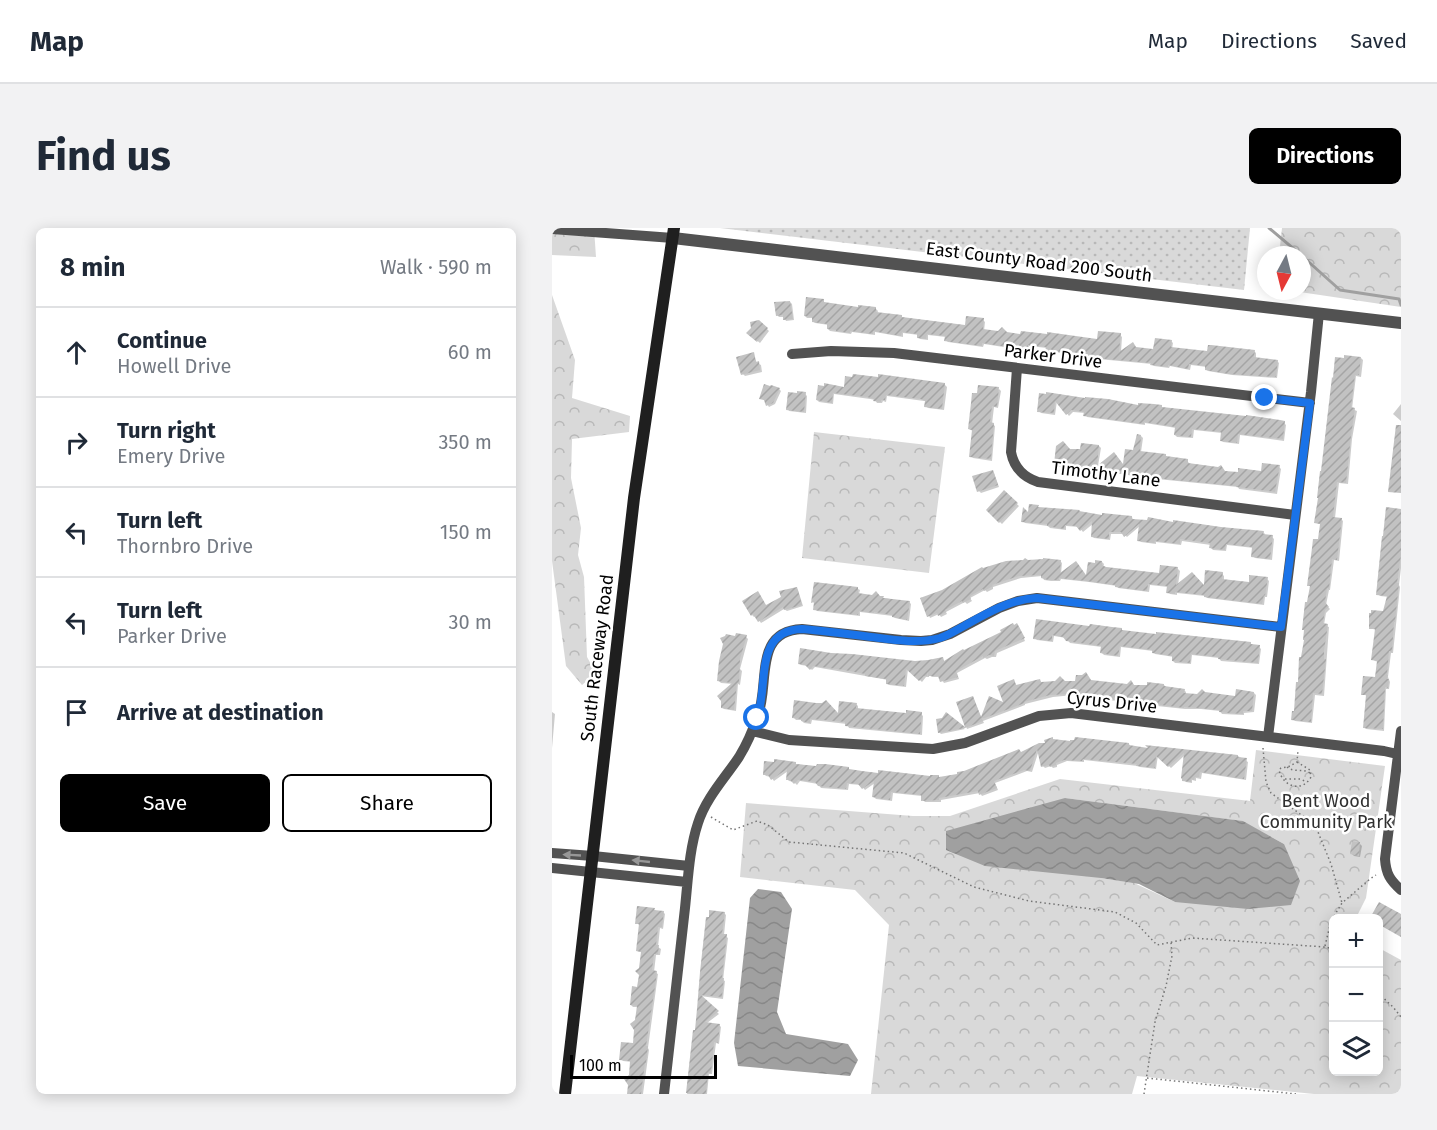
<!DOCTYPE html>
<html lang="en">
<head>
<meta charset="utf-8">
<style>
  :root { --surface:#fff; --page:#f2f2f3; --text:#1f2937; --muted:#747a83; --line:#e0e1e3; --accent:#000 }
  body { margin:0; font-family:"Fira Sans",sans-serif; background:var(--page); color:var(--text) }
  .controls { position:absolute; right:18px; bottom:18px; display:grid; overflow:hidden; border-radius:9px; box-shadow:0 3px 15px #0003 }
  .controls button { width:54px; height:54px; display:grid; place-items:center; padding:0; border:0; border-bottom:2px solid var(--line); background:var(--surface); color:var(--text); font:30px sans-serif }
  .compass { position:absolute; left:705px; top:18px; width:54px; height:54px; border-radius:50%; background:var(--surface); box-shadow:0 3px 15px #0003; rotate:187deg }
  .scale { position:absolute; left:18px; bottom:15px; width:147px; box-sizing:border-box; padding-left:6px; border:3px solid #000; border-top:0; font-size:16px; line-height:21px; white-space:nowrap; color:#000; -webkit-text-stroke:4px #fff; paint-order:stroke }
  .stop { position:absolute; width:18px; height:18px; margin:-14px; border:4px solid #1a73e8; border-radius:50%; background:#fff }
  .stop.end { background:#1a73e8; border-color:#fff; box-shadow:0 2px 6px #0008 }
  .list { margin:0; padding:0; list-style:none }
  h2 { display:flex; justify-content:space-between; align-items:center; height:78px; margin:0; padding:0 24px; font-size:26px }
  h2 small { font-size:20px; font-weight:400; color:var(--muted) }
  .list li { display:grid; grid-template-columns:39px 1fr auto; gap:18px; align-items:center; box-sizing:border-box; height:90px; padding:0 24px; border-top:2px solid var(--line) }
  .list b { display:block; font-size:22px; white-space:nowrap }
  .list p { margin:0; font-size:20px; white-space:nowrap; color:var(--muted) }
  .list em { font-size:20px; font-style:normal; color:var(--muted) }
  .actions { display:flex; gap:12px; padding:18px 24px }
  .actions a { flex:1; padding:14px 0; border:2px solid var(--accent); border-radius:9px; text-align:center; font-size:21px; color:var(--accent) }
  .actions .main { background:var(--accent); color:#fff }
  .icon { flex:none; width:33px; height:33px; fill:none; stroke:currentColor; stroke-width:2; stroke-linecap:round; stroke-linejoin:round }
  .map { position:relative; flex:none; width:849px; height:866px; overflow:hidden; border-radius:9px }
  header { display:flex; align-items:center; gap:36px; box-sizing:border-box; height:84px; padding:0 30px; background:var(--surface); border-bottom:2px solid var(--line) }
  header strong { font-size:28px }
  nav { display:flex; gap:33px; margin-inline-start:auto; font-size:21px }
  .intro { display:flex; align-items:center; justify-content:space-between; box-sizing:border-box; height:144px; padding:0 36px }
  h1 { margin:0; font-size:42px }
  .button { padding:15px 27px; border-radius:9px; background:var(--accent); color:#fff; font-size:21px; font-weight:700 }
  main { display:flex; gap:36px; padding:0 36px }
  aside { flex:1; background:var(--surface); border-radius:9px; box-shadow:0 3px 15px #0003 }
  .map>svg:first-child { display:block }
  .grass { fill:url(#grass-dots) }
  .forest { fill:url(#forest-crowns); fill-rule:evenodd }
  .garden { fill:#d9d9d9 }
  .water { fill:url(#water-waves) }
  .shadow { fill:#0003 }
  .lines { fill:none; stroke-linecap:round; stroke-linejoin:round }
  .stream { stroke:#a0a0a0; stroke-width:3 }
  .building { fill:url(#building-hatch) }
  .path { stroke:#747474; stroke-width:1.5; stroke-dasharray:1.5 3; stroke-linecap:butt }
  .minor { stroke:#525252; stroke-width:10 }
  .tertiary { stroke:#525252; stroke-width:12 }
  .secondary { stroke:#1f1f1f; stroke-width:12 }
  .oneway { fill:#979797 }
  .route { stroke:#1a73e8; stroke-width:8 }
  .labels { text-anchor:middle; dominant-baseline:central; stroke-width:5; stroke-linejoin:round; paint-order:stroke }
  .street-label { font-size:18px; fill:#000; stroke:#fff }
  .park-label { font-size:18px; fill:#303030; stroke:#fff }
</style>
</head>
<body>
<header>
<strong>Map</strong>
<nav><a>Map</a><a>Directions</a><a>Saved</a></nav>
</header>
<div class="intro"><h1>Find us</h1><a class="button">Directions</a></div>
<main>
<aside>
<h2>8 min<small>Walk · 590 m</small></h2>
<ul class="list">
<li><svg class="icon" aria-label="ahead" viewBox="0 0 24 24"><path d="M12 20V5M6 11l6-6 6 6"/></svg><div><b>Continue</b><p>Howell Drive</p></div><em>60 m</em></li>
<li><svg class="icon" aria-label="right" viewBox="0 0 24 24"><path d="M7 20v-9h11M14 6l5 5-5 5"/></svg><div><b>Turn right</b><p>Emery Drive</p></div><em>350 m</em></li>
<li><svg class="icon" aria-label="left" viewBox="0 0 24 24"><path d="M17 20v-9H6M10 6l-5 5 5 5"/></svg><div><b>Turn left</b><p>Thornbro Drive</p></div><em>150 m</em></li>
<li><svg class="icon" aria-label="left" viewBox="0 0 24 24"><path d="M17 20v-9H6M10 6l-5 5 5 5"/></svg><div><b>Turn left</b><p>Parker Drive</p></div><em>30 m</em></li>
<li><svg class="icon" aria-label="arrive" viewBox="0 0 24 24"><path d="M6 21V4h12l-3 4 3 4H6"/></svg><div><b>Arrive at destination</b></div></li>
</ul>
<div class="actions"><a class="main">Save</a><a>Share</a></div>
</aside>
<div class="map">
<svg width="849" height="866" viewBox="0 0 849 866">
  <defs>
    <pattern id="grass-dots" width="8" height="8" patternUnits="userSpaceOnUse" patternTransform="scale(1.5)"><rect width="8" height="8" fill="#d9d9d9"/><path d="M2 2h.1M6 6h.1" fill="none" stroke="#b8b8b8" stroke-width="1.8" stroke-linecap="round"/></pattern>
    <pattern id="forest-crowns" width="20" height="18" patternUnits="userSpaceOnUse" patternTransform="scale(1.5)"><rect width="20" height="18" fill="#d9d9d9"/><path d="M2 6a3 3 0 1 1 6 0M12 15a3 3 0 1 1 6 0" fill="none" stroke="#b8b8b8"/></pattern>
    <pattern id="water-waves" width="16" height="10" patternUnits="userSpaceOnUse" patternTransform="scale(1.5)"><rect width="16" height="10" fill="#a0a0a0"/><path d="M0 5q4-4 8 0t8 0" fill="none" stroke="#888"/></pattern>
    <pattern id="building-hatch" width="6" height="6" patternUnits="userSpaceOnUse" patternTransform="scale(1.5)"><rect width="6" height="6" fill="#c2c2c2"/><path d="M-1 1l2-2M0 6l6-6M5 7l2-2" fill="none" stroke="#a5a5a5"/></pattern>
  </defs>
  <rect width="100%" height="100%" fill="#fff"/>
  <path class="grass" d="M 168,0 L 698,0 L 692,62 Z"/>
  <path class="forest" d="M 0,0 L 42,0 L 44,29 L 0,27 Z
    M 730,0 L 849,0 L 849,79 L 741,63 L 750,63 L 750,27 L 727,27 Z
    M 0,67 L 23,132 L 20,170 L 78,188 L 77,204 L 20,211 L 19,250 L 29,300 L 26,327 L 32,349 L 35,429 L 44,445 L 30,457 L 14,438 L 0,333 Z
    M 262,204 L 393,219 L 377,345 L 250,330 Z
    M 704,522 L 833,538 L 814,670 L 804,690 L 782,690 L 782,844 L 826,844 L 827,720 L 849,732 L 849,866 L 762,866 L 585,848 L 580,866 L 319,866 L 337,697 L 303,662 L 188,649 L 194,575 L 361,588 L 398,588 L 508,551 L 698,573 ZM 513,570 L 690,593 L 732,616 L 623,674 L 582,655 L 549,650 Z"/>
  <path class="garden" d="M 781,567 L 792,598 L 774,604 L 764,574 Z"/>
  <path class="water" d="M 513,570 L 691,593 L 732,616 L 748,653 L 739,677 L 696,681 L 623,674 L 587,656 L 549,650 L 433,638 L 394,622 L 394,603 Z
    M 206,661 L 229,664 L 240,681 L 225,784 L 234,806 L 296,816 L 306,832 L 298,848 L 186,838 L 182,815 L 198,670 Z"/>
  <path class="shadow" d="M 271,73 L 273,75 L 307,81 L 324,81 L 326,83 L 325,86 L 352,91 L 415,99 L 431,92 L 433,94 L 432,103 L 455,106 L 546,113 L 568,107 L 570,109 L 569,124 L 584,121 L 602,122 L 619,113 L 621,115 L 620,121 L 656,124 L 702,123 L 704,125 L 704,130 L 725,133 L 727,135 L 725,150 L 680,147 L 656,143 L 654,141 L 655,139 L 639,137 L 638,142 L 618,138 L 617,140 L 602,138 L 600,136 L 546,131 L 544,129 L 529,127 L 529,128 L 503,124 L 503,126 L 497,125 L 495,123 L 495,120 L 477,118 L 477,123 L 432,116 L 431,119 L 396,114 L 394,112 L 394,109 L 376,107 L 376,112 L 368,111 L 366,109 L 367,107 L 351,105 L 351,109 L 323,104 L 323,107 L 300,104 L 299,106 L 278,103 L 276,101 L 277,97 L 263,95 L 261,93 L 261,90 L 255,90 L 253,88 Z
    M 238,74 L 240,76 L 242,92 L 234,93 L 232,89 L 227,89 L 225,87 Z
    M 207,93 L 217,103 L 208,115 L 196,105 Z
    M 201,126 L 205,135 L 209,137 L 210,144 L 193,148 L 191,146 Z
    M 809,130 L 811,132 L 809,149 L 804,148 L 800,181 L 805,183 L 800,211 L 796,256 L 787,255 L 783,290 L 789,291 L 791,293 L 787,333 L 782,332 L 778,362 L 777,362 L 774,377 L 778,381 L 774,385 L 772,397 L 777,399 L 772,468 L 763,467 L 760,495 L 743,493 L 741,491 L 748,456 L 759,360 L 757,357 L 768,313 L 770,297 L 764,294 L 781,151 Z
    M 393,157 L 395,159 L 392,182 L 376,180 L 374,178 L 374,173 L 372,173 L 335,168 L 334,174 L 331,173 L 330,175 L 325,175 L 323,172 L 318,171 L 282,166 L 281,176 L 267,174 L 265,172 L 267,159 L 293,160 Z
    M 227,161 L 229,163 L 223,176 L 217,179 L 213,173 L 209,170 Z
    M 447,161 L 449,163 L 446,180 L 442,179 L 440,196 L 443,198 L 440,233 L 421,230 L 419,228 L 421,203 L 417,201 Z
    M 253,166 L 255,168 L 254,185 L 237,183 L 236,181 Z
    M 488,166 L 732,195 L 734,197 L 732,213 L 688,207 L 687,216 L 671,214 L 669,212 L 670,205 L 642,202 L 641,210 L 625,209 L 623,207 L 624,200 L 593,195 L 593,197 L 535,189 L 533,185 L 521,184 L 517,188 L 505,173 L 503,187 L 489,185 L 487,183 Z
    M 849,176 L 849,193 L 841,186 Z
    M 589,208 L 591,210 L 589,224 L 613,227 L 615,229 L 635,233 L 637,235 L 637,237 L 687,246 L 710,245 L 727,239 L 729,241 L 725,266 L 687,261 L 686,259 L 605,251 L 546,243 L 546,245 L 521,241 L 505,238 L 503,236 L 518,222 L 530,223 L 547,218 L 549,220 L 546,238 L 572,239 Z
    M 440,243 L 442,245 L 447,259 L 429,265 L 427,263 Z
    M 452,264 L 467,278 L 450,296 L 436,282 Z
    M 487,280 L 551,289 L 580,289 L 581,292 L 711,304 L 713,306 L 713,308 L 720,309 L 722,311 L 720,332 L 703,330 L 701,328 L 702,320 L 675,317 L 674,323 L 661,322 L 659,320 L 659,317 L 630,313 L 629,317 L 604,314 L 604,316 L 589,314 L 587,312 L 588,298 L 575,309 L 572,306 L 559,306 L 558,312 L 542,310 L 540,308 L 542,295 L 531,304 L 527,299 L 514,298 L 514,302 L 498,300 L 496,298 L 473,295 L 471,293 L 476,287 Z
    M 849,282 L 849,340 L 847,357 L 848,359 L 841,425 L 839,425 L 836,449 L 838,454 L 837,461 L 834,461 L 832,503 L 814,501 L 812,499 L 815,468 L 811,466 L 825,451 L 827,434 L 823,433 L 821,431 L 824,402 L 818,400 L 833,385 L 837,369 L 828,368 L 826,366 Z
    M 508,333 L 510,335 L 509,346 L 536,350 L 550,334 L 552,336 L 551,339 L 608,346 L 626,341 L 628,343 L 626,357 L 653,360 L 670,346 L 672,348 L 672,353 L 698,356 L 715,351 L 717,353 L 715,369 L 713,369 L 712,377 L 655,370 L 653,368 L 625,365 L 625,367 L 618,366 L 616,364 L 616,359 L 598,357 L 597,364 L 566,360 L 565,358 L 537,354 L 509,351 L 508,353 L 499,353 L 492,352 L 490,348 L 469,350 L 441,359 L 441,361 L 435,364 L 433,362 L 418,370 L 420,373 L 415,376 L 413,374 L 394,384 L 395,386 L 389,389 L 387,386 L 378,390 L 370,371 Z
    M 244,360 L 246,362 L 251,378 L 235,383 L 232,381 L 209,395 L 204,388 L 202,389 L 200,387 L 192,373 L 215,378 Z
    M 306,361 L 308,362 L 307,366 L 357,374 L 359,376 L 357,393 L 343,390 L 341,388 L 308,384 L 308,388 L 265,383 L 263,381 L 263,376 L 261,374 Z
    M 485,393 L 707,419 L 709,421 L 707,436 L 669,433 L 667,430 L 640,427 L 639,436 L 623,435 L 621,433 L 622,429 L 603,426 L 601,423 L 569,419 L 568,429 L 552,427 L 550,425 L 550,419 L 518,415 L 514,410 L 502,408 L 501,414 L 485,412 L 483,410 Z
    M 467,399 L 473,413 L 445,425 L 444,429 L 440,429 L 435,431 L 433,430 L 405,445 L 407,451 L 392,455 L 388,449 L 380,449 L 377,447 L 377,449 L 374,449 L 370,454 L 356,441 L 354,459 L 337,457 L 335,455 L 336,452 L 263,439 L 260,442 L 256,438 L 249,437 L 247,435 L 363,435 L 390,430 L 393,434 Z
    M 194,409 L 196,411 L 188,441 L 190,443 L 188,457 L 186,456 L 184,483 L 172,481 L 170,479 L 181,456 L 169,455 L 167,453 L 173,416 Z
    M 462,453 L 465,458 L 488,453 L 490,455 L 539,453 L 582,458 L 612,457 L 615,460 L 632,462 L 634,464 L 634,466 L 685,470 L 702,465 L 704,467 L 702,484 L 692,485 L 692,487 L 670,486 L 668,483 L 649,481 L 633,481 L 605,478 L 602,475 L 585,473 L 585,476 L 522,467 L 501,469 L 473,476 L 473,477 L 431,493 L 432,495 L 415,501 L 406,475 L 422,472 L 430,491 L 453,476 Z
    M 304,476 L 306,478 L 306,481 L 355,487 L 369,486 L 371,488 L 370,507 L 297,500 L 295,496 L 260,492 L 259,496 L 252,495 L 249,492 L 244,492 L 242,490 L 287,489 Z
    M 0,484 L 3,486 L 0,520 Z
    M 394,486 L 413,501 L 389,506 L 387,504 L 391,492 Z
    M 502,513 L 577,516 L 579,519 L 686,528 L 696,534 L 694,552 L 650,545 L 649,551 L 644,550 L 644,553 L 640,552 L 640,555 L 634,554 L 632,552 L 633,527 L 619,540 L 606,527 L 604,541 L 588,539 L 586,538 L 532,532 L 532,534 L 515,533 L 505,537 L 505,539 L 501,540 L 499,538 L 493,540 L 491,538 L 487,522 L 480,544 L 475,543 L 443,555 L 446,562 L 430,568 L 428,565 L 389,572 L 389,574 L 373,574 L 371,572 L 370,568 L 341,565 L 340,573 L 324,571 L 322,569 L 323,555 L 313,562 L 309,557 L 297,556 L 296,562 L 269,560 L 266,556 L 248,553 L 245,557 L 242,554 L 237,553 L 235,551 L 236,543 L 222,553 L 219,549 L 214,548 L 212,546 L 243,536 L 310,544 L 388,550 L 407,547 L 470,526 Z
    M 808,616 L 810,618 L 808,629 L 802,628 L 800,626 Z
    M 102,681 L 104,683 L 111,684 L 113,686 L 111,701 L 108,700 L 106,719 L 109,721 L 108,727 L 104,727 L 102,744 L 106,746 L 96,820 L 97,822 L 91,866 L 76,866 L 80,834 L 71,833 L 69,831 L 82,816 L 86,779 L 81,779 L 79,777 L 87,761 L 91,725 L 86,723 L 87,697 L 85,695 Z
    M 172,685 L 174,687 L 172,707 L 176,710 L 171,752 L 173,753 L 171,771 L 148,768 L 167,786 L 155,795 L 167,797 L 169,799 L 167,816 L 164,815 L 160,846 L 157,846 L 155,866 L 135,866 L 144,804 L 149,744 Z"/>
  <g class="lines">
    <path class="stream" d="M 717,0 L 749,27
      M 750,28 L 788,62 L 847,71 L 849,77"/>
  </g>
  <path class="building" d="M 254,69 L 272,71 L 272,74 L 306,79 L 306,77 L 324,79 L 324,84 L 350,87 L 350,89 L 413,97 L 414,88 L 432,90 L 431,101 L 446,103 L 450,99 L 455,104 L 468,106 L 469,103 L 495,106 L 495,104 L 545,111 L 546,103 L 569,105 L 567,124 L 581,114 L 584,119 L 601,121 L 603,110 L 620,112 L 619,119 L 655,123 L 656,117 L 659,117 L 703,122 L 702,129 L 726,132 L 724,149 L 677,146 L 653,142 L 653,138 L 637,136 L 636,141 L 616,137 L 616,139 L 598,137 L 599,135 L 543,130 L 543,127 L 528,126 L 528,127 L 502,123 L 502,124 L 493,123 L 494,119 L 476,117 L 475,122 L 430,115 L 430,118 L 392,113 L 393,108 L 375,106 L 374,111 L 365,110 L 365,106 L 350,104 L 349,108 L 321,103 L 321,106 L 298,103 L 298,105 L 284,103 L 284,102 L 275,101 L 275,96 L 260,94 L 260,89 L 252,88 Z
    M 238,73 L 241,91 L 231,92 L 231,87 L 224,88 L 222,74 Z
    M 207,92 L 216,100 L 205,114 L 194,105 L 199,100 L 198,94 Z
    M 202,124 L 204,134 L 207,133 L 208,142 L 189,147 L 184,129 Z
    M 792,127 L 809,129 L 807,147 L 803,147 L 799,179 L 803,180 L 799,208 L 794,255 L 785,254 L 781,289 L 790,290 L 785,332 L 780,331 L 777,361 L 775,360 L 773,374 L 777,379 L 773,382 L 771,395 L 776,396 L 772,423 L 772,431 L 774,431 L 770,466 L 761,465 L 759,494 L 739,492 L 740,483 L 742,483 L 744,454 L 746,454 L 747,429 L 749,429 L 752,412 L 751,412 L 752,402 L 750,402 L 753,374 L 755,374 L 758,358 L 755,358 L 760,320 L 761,311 L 766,311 L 768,296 L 762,295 L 766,270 L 765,270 L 768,243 L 769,243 L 780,149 L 781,150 L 783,129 L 792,130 Z
    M 301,146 L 326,149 L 326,146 L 393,155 L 390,181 L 372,179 L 373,173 L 369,171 L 334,167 L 333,172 L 329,172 L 329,174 L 321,173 L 322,171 L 315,169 L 281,165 L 280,175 L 264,172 L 266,157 L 272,158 L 272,155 L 292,159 L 293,148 L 300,149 Z
    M 212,156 L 218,158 L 219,157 L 228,160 L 221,175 L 214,178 L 212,172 L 207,171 Z
    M 426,157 L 447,159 L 445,179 L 440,178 L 438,194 L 442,195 L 439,231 L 417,229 L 420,202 L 416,201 L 419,175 L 420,165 L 425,165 Z
    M 245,163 L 254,164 L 252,184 L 234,182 L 236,164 L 245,165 Z
    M 494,164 L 533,170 L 533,169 L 556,171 L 586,177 L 586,175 L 602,176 L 610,177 L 610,179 L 694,188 L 694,187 L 728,192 L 733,193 L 731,211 L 686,206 L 685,215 L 668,213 L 669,204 L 640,201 L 639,209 L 622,207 L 623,199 L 592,194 L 592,196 L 531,188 L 532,184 L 519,182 L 514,187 L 503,173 L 502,185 L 485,184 L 487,165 L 494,166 Z
    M 844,197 L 849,197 L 849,265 L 836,264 Z
    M 585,206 L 589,207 L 588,223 L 614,226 L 614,228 L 636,231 L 636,235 L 666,239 L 669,237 L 673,243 L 686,244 L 686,240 L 709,243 L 710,235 L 728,237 L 723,264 L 684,259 L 684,258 L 602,250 L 544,242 L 544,244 L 509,239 L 502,236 L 504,218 L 511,213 L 518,221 L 528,221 L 529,215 L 547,217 L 545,238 L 562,224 L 571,236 L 573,221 L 581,222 Z
    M 441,242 L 446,257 L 425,264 L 420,248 Z
    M 452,262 L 466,275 L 447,295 L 434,282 Z
    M 477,276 L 487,277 L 486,279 L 528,282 L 527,283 L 550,287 L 550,285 L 580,288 L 580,291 L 595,292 L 596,289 L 621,294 L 621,292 L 669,299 L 712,303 L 711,306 L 721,307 L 718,331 L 699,329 L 700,319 L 674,316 L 673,322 L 657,320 L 658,315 L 628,311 L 628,316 L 603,313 L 602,315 L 585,313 L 587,296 L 572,309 L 569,304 L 557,304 L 557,311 L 539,309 L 540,293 L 528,303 L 524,298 L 513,297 L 512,301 L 495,298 L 495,296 L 469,294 L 471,279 L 476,284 Z
    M 834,279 L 849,281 L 849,327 L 845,355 L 847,355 L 843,394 L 842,394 L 840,424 L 837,423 L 835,447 L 836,447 L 835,451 L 837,451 L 836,460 L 833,459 L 831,501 L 811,500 L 814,467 L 809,467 L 811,448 L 823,449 L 825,433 L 819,432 L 823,401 L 817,401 L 817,385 L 819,385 L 819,382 L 831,383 L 835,368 L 824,367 L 830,308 L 831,308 Z
    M 473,330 L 476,332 L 491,331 L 491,330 L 509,332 L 508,345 L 524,333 L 534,347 L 536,334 L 543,335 L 543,332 L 550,333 L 550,337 L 554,339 L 607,345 L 608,337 L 626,339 L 624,357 L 640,344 L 652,357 L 653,342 L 671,344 L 670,351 L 697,354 L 697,347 L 716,349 L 713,368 L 712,367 L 710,376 L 652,369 L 652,367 L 623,364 L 623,366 L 614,365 L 615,358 L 596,356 L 595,363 L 563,359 L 563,357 L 534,353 L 507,350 L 507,352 L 496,352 L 489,350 L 489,347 L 467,348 L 440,357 L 441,358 L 432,363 L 431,361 L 418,368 L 419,371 L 411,375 L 410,373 L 393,382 L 394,384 L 386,388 L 385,385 L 375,389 L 368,370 L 390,362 L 430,339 L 431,340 L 454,333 L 471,332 Z
    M 262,354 L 306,359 L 306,365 L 320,367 L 324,363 L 328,368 L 332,368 L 331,370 L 358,373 L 355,392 L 340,389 L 340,387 L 322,384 L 322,385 L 307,383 L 306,387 L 261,382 L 262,374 L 259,375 Z
    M 245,359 L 250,377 L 232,382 L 231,379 L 206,394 L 201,386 L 199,388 L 190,373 L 206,363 L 214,377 L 229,369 L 227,363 Z
    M 484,391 L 537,398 L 538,396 L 560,399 L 570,400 L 570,402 L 604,406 L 604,404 L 699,414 L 699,416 L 708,417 L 706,435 L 666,431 L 666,429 L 639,426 L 638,435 L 620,433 L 620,428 L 600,425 L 600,422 L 568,418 L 566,428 L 548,425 L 549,418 L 514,413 L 511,409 L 500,407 L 500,413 L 481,411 Z
    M 461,395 L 462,397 L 465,395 L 473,410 L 443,423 L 442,428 L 437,427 L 431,430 L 431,428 L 404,443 L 406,449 L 388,454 L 386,448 L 376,448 L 376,444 L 375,448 L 372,448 L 367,453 L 354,441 L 352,458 L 334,456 L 334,451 L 313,448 L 313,446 L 292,442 L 261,438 L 258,442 L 253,437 L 246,436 L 248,420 L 279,425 L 300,426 L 363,433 L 376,432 L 391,429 L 392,433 L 411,421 L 412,422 L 449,404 L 448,402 Z
    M 184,405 L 195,407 L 188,431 L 187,455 L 185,455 L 182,482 L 169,480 L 169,473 L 165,468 L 180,455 L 165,453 L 167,433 L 171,416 L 168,410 L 173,408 L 174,406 L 183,408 Z
    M 534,444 L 539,452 L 575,456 L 579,452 L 582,457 L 595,457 L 595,454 L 612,456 L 612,458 L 633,461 L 632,465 L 645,466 L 650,461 L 653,464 L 683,468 L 684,461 L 702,464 L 700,483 L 691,483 L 691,486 L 676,485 L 667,484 L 667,482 L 646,480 L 632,479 L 632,480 L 601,476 L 602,474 L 583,472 L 583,475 L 519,466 L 498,467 L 472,474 L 473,475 L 430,491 L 431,493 L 413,500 L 386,505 L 384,491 L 390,490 L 394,484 L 413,499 L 404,474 L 421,468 L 429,489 L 437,468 L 451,474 L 445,458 L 462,451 L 464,457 L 488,451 L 489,454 L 503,453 L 508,448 L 513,453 L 523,453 L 524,447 L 530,447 Z
    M 242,472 L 264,475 L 270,475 L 274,472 L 286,485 L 287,473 L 305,475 L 304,480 L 354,485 L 354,482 L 370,484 L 368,506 L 293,498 L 293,494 L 272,492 L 258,491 L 258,495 L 249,493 L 249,491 L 240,490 Z
    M 501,509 L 501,511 L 518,513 L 518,512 L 522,512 L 523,509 L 577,515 L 577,517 L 596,520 L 593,517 L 686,527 L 686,529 L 695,530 L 692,551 L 648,544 L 647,549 L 643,549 L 642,552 L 639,551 L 639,554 L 630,553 L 630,551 L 629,550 L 632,525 L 616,539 L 604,528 L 603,540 L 584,538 L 585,536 L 531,531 L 530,533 L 512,532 L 504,535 L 504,537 L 498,539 L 497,537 L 489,539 L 485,521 L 478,543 L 472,542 L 442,553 L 445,560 L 427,567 L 426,563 L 387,570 L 387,572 L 369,573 L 369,567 L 339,564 L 338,572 L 320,569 L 322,553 L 310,561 L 306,556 L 295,555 L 294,561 L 266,558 L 263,554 L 246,552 L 242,556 L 238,552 L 234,552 L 235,541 L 219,552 L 216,547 L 211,547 L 212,533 L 222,534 L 222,531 L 244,534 L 244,536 L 264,538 L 265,536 L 273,536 L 297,539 L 297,541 L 310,543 L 326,545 L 326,542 L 378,548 L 378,547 L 387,547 L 387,549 L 405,546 L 405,544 L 412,543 L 467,521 L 469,524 L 487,515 L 493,515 L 492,512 Z
    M 800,613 L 808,614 L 807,628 L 798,626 Z
    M 827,674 L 849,686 L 849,709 L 826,696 L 826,690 L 818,690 Z
    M 85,678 L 103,680 L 102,682 L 112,683 L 110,699 L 106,699 L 104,717 L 107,717 L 106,726 L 102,726 L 100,742 L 105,743 L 104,752 L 94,818 L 96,818 L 94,835 L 93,835 L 89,866 L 75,866 L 76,857 L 72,851 L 77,847 L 78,833 L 67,832 L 69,814 L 81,815 L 82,802 L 78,796 L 83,792 L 85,778 L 78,777 L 80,758 L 85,759 L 87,747 L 83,743 L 87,740 L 89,724 L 84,723 L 87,696 L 83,696 Z
    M 157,682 L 173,684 L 170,706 L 175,706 L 170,750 L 172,750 L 170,769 L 149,767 L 167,783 L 153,794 L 168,796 L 166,815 L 162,814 L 159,845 L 156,845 L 154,866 L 146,866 L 134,865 L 141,802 L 143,802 L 145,781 L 148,744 L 154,689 L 157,689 Z"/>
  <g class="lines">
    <path class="path" d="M 711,520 L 714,554 L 719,565 L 755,591 L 766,604 L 779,636 L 790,675
      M 745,534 L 758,542 L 759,549 C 750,565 731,559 727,542 L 729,540 L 736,539 L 745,534 L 746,522
      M 735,539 C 742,545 751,540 758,545
      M 733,551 L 748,551 L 755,554
      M 159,589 L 181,602 L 205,593 L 216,597 L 237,614 L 352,625 L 422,659 L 477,673 L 563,684 L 584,695 L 605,717 L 640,710 L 773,719 L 782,721
      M 773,718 L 779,693 L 790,675 L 818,651 L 824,647
      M 826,765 L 841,779 L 849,789
      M 595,850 L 744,866
      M 592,866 L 603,794 L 614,758 L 620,728 L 619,714"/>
    <path class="minor" d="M 0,1 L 121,10
      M 240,126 L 279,123 L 342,125 L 758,175
      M 465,140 L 459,224 C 462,240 471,249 486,254 L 743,287
      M 200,503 L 237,512 L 381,521 L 413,515 L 487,488 L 519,485 L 832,523 L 849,527
      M 849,503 L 833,631 C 834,646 838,652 849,662
      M 716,509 L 759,164 L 767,85
      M 0,625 L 41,628 L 137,638
      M 0,640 L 135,654
      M 112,866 C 119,804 126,742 133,680 C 136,652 137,622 146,595 C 154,570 173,550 187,529 C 195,516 201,502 206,487 C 218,455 201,403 250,401 L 349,412 L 369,413 L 380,412 L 398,406 L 447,380 L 466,373 L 485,370 L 729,399"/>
    <path class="tertiary" d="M 121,10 L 849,95"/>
    <path class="secondary" d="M 13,866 L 82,270 L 122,0"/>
  </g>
  <defs><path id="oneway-solid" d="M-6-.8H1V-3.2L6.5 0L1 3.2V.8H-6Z" transform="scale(1.5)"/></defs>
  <g class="oneway">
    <use href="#oneway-solid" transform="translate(20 627) rotate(-177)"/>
    <use href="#oneway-solid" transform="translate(89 633) rotate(-174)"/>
  </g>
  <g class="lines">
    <path class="route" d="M 205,490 C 217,458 201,402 250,401 C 273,403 296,406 319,409 C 342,412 365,416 388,410 C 397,407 404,402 412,398 C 435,385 459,371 485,370 L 729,399 L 758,175 L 713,170"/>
  </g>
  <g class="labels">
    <g class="street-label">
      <text transform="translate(487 34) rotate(7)">East County Road 200 South</text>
      <text transform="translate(501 128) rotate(7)">Parker Drive</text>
      <text transform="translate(554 246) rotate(7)">Timothy Lane</text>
      <text transform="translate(45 430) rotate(-83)">South Raceway Road</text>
      <text transform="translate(560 474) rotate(6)">Cyrus Drive</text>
    </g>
    <g class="park-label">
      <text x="774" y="573">Bent Wood<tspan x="774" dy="21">Community Park</tspan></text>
    </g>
  </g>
</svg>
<div class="controls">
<button>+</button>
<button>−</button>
<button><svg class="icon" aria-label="layers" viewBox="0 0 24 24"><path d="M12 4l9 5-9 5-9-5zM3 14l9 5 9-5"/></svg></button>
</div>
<svg class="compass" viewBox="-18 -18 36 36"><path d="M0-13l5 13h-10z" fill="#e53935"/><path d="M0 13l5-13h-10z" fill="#747a83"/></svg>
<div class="scale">100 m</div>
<div class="stop" style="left:205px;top:490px"></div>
<div class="stop end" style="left:713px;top:170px"></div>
</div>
</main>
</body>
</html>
